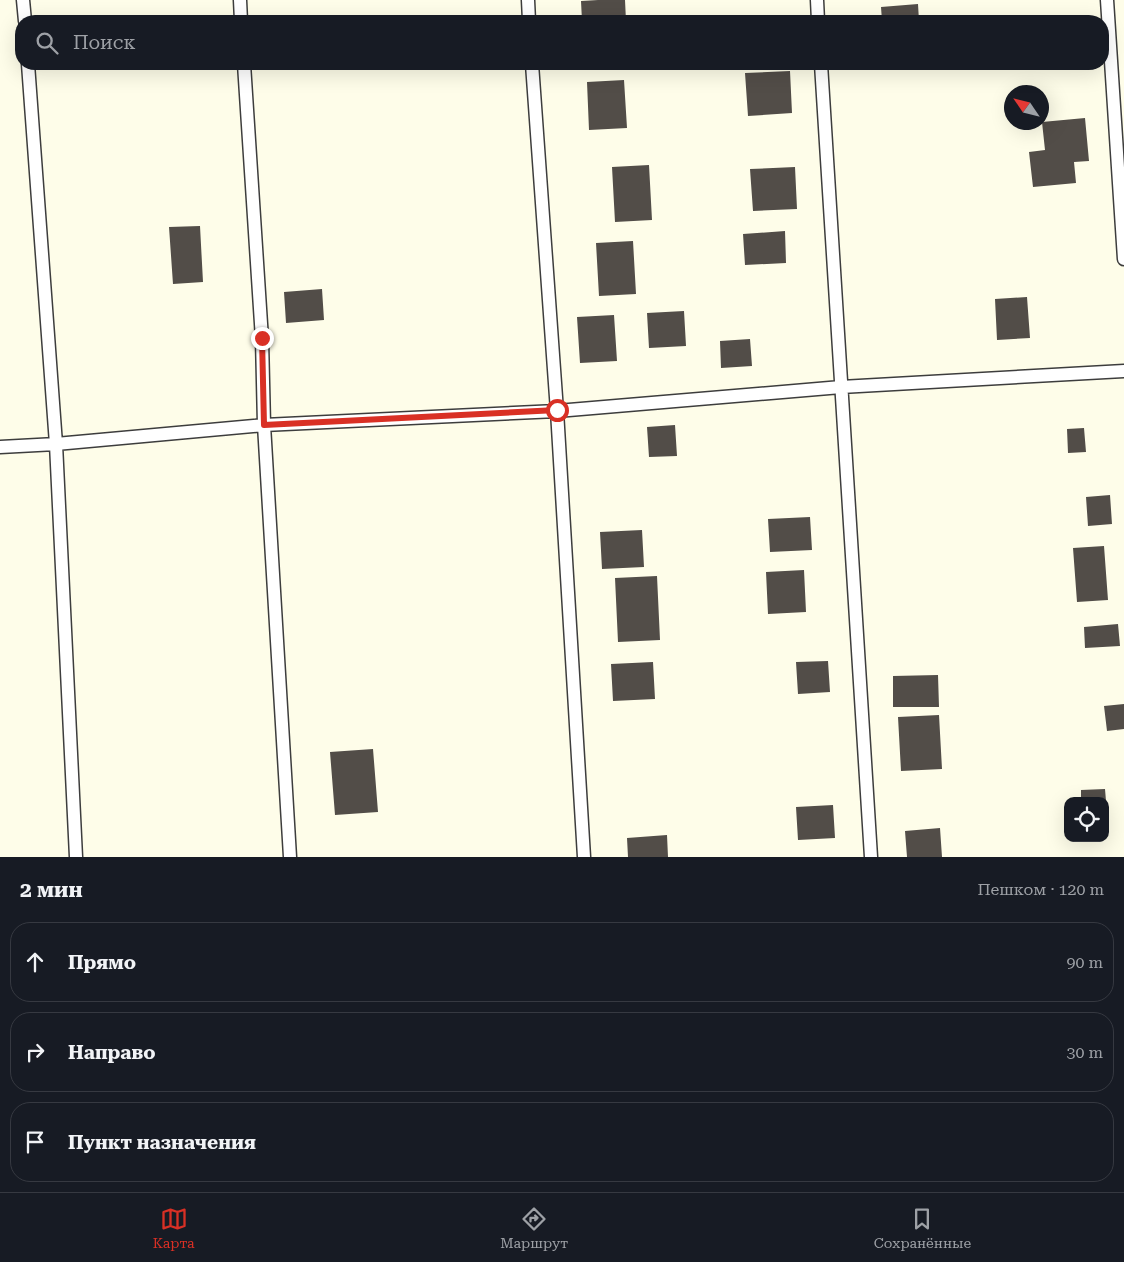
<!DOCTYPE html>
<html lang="ru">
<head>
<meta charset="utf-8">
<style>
  :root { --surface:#171b24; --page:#242831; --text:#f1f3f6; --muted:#9ea1a6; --line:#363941; --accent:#d93025 }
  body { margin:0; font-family:"Roboto Serif",serif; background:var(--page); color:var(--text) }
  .controls { position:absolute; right:15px; bottom:15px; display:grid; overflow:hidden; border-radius:10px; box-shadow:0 5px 20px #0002 }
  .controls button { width:45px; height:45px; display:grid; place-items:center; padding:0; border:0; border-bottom:1px solid var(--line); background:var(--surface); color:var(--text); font:25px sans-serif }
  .compass { position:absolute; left:1004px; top:85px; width:45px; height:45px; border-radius:50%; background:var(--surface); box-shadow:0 5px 20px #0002; rotate:305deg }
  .stop { position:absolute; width:15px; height:15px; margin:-11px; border:4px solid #d93025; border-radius:50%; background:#fff }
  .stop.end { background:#d93025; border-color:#fff; box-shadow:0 1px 5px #0008 }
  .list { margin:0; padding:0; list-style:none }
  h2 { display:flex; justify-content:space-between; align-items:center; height:65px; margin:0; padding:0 20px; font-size:21px }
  h2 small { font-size:16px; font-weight:400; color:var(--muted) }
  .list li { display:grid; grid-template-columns:32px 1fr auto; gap:15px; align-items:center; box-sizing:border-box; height:80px; margin:0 10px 10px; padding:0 10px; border:1px solid var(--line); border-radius:20px }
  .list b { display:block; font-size:19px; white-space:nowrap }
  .list em { font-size:16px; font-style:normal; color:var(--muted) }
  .icon { flex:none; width:28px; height:28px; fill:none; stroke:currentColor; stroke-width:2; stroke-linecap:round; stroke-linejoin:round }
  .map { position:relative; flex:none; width:1124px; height:857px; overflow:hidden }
  .search { position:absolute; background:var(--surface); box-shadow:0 5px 20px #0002; left:15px; right:15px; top:15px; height:55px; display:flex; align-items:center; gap:12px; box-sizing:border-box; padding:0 18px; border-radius:20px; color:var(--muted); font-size:19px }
  .sheet { height:335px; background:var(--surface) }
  nav { display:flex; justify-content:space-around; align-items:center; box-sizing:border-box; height:70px; border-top:1px solid var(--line); background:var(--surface); font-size:14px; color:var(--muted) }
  nav a { display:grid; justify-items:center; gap:2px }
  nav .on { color:var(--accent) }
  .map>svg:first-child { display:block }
  .building { fill:#524d48 }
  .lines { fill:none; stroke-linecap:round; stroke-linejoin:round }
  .lane-casing { stroke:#3d3d3d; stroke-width:15 }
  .lane { stroke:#fff; stroke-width:12 }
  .route { stroke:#d93025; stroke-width:6 }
</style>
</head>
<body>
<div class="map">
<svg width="1124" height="857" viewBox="0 0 1124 857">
  <rect width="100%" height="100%" fill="#fefde9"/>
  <path class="building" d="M 598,0 L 625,0 L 626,21 L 582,21 L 581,1 Z
    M 918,4 L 919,21 L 882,21 L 881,7 Z
    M 780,15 L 780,21 L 736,21 L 736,18 Z
    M 790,71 L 792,113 L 748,116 L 745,73 Z
    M 624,80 L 627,128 L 589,130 L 587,82 Z
    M 1085,118 L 1089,161 L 1074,162 L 1076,183 L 1033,187 L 1029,152 L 1045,150 L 1042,122 Z
    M 649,165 L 652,220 L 615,222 L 612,167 Z
    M 795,167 L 797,209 L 753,211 L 750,169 Z
    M 200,226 L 203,282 L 173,284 L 169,227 Z
    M 785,231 L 786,263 L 745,265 L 743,234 Z
    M 633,241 L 636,294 L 599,296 L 596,243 Z
    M 322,289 L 324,320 L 286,323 L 284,292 Z
    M 1027,297 L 1030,338 L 997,340 L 995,299 Z
    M 684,311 L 686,346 L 649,348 L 647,313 Z
    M 614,315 L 617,361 L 580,363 L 577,317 Z
    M 750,339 L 752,366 L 721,368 L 720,341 Z
    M 675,425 L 677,456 L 649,457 L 647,427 Z
    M 1084,428 L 1086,452 L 1068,453 L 1067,429 Z
    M 1110,495 L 1112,524 L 1088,526 L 1086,497 Z
    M 810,517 L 812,550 L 770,552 L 768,519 Z
    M 642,530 L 644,567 L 602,569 L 600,532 Z
    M 1104,546 L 1108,600 L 1077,602 L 1073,548 Z
    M 804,570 L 806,612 L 768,614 L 766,572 Z
    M 657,576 L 660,640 L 618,642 L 615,578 Z
    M 1118,624 L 1120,646 L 1085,648 L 1084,627 Z
    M 828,661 L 830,692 L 798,694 L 796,662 Z
    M 653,662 L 655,699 L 613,701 L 611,664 Z
    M 938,675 L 939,707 L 893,707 L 893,676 Z
    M 1124,704 L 1124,729 L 1107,731 L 1104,706 Z
    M 939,715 L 942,769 L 901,771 L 898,717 Z
    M 373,749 L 378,812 L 335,815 L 330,752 Z
    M 1105,789 L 1106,801 L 1081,801 L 1081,790 Z
    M 833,805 L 835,838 L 798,840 L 796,807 Z
    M 940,828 L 942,857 L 907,857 L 905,831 Z
    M 667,835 L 668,857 L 628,857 L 627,838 Z"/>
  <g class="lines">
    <g class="lane-casing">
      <path id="lane" d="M 23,0 L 25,21
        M 240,0 L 241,21
        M 528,0 L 529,21
        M 817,0 L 818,21
        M 1107,0 L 1124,259
        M 28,64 L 56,444 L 76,857
        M 244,64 L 262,339 L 264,425 L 290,857
        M 532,64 L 557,411 L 584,857
        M 821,64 L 871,857
        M 0,447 L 56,444 L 264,425 L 557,411 L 841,387 L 1124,371"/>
    </g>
    <use href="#lane" class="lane"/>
  </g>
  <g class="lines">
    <path class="route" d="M 262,338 L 264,425 L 557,410"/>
  </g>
</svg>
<div class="controls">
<button><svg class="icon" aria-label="locate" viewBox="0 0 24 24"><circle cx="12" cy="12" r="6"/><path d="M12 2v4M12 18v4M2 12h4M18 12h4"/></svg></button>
</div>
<svg class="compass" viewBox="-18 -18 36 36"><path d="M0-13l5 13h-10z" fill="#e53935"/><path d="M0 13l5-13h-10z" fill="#9ea1a6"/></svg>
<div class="stop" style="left:557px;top:410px"></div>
<div class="stop end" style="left:262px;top:338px"></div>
<div class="search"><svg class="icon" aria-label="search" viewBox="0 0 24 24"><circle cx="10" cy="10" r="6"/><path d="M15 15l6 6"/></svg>Поиск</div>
</div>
<section class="sheet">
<h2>2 мин<small>Пешком · 120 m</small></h2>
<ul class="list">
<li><svg class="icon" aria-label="ahead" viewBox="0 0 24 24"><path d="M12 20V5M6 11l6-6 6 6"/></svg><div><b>Прямо</b></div><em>90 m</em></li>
<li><svg class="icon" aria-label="right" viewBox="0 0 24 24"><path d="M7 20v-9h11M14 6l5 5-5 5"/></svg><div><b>Направо</b></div><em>30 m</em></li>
<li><svg class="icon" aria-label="arrive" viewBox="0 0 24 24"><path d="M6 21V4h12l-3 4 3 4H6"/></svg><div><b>Пункт назначения</b></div></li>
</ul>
</section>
<nav>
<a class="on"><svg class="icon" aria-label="map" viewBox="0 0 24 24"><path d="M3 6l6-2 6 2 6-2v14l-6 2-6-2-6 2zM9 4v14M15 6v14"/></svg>Карта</a>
<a><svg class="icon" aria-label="directions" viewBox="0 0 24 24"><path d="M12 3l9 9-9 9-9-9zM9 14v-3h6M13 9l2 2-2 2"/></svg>Маршрут</a>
<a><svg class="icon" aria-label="saved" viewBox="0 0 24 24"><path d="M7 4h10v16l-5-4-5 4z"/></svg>Сохранённые</a>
</nav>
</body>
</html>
